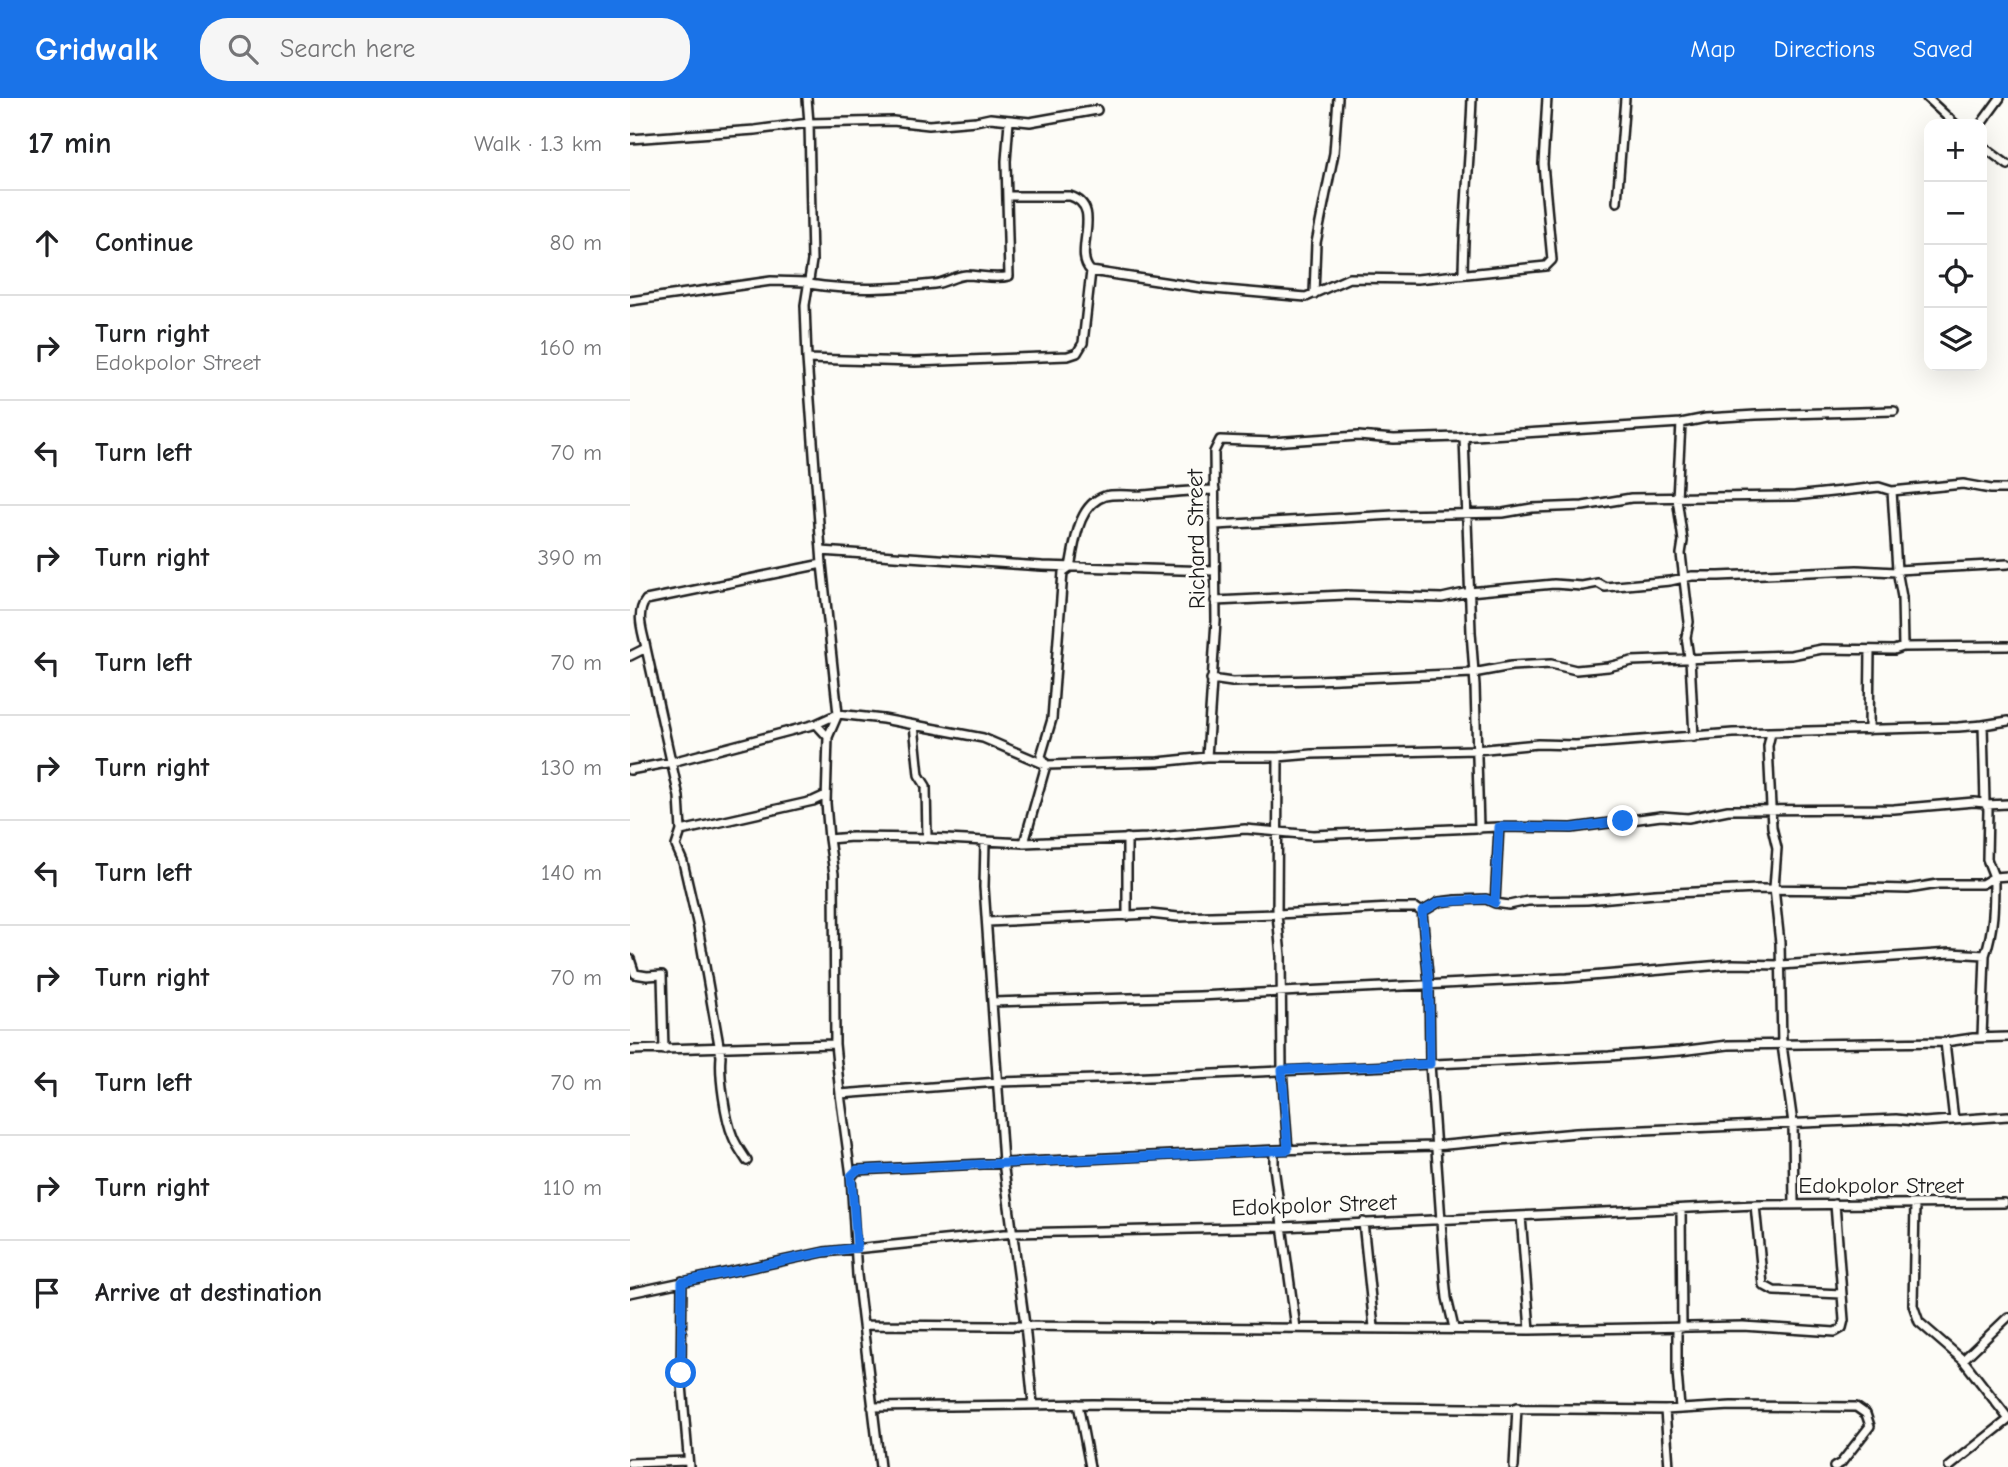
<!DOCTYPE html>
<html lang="en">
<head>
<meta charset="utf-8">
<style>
  :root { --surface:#fff; --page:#f6f6f6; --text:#202124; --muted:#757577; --line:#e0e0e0; --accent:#1a73e8 }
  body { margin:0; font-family:"Comic Neue",sans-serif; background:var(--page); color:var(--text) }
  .controls { position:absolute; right:21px; top:21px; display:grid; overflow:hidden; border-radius:14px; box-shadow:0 7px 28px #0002 }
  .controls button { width:63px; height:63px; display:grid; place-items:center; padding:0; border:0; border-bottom:2px solid var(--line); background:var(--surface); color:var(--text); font:35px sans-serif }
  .stop { position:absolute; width:21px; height:21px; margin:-16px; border:5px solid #1a73e8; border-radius:50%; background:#fff }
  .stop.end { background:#1a73e8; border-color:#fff; box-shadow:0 2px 7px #0008 }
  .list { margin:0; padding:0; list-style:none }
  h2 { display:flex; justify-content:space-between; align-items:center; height:91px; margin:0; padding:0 28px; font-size:30px }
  h2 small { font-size:23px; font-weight:400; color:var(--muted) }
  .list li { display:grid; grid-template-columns:46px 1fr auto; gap:21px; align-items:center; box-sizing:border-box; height:105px; padding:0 28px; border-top:2px solid var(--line) }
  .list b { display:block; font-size:26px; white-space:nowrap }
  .list p { margin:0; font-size:23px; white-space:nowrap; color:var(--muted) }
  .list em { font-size:23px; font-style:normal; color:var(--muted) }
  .icon { flex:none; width:38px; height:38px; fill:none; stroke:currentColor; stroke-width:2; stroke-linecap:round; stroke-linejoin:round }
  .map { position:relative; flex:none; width:1378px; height:1369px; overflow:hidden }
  header { display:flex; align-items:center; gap:42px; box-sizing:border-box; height:98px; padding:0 35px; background:var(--accent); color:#fff }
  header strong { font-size:33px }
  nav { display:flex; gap:38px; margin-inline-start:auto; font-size:24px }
  .search { width:490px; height:63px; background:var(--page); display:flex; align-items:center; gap:18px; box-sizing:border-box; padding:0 24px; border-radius:28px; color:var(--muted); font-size:26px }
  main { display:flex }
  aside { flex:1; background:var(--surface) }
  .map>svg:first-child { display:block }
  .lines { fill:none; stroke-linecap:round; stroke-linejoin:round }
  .minor-casing { stroke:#1c1c1c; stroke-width:12 }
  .minor { stroke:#fdfcf7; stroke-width:7 }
  .route { stroke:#1a73e8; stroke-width:9 }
  .labels { text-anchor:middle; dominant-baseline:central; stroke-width:6; stroke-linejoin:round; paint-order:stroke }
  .street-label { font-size:23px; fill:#1c1c1c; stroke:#fdfcf7 }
</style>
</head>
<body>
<header>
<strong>Gridwalk</strong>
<div class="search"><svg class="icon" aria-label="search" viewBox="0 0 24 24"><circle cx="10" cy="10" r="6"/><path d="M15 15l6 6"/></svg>Search here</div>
<nav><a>Map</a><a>Directions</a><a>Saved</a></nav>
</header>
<main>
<aside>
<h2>17 min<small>Walk · 1.3 km</small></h2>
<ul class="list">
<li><svg class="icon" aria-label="ahead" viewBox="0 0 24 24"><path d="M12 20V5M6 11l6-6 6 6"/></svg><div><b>Continue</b></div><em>80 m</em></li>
<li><svg class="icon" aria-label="right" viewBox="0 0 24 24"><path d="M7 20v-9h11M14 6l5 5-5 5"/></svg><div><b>Turn right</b><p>Edokpolor Street</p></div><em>160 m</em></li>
<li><svg class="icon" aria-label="left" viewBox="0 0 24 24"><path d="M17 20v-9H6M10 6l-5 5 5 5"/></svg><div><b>Turn left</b></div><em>70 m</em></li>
<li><svg class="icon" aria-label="right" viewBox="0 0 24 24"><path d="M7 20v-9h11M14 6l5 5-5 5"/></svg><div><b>Turn right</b></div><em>390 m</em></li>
<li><svg class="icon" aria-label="left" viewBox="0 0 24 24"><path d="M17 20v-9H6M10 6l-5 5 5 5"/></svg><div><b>Turn left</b></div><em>70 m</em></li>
<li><svg class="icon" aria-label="right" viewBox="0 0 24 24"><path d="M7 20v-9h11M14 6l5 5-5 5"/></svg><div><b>Turn right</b></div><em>130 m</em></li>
<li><svg class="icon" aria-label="left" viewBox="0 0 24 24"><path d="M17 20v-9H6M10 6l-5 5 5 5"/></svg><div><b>Turn left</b></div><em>140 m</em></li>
<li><svg class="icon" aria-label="right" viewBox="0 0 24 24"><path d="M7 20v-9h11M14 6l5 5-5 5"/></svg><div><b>Turn right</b></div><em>70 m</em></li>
<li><svg class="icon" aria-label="left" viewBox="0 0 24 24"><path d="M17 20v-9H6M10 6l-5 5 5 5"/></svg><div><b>Turn left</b></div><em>70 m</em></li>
<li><svg class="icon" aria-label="right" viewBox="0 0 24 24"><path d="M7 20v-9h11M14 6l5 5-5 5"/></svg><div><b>Turn right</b></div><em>110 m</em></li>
<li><svg class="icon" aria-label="arrive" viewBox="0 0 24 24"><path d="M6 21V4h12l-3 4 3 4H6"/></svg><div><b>Arrive at destination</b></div></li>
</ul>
</aside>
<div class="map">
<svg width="1378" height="1369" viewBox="0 0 1378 1369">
  <rect width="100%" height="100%" fill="#fdfcf7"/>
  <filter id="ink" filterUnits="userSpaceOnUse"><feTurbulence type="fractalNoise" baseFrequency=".0143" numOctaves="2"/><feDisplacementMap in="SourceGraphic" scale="14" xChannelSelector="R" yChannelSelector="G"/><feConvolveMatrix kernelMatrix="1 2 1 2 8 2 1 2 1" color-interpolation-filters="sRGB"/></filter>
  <g filter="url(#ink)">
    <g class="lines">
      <g class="minor-casing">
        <path id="minor" d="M 177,0 L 179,25 L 182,163 L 175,207 L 177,261 L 192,466 L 208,616 L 198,639
          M 1297,0 L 1325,26
          M 1351,26 L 1370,0
          M 0,41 L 125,32 L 179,25 L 263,23 L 299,27 L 346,23 L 360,20 L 400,24 L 467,12
          M 1352,48 L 1378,67
          M 378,98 L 440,98 C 476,109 441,155 461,173 L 573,190 L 676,199 L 719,180 L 787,181 L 916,168 L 922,162 L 913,66 L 917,0
          M 987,104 L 995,0
          M 833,175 C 834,116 840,58 842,0
          M 179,186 C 223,193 260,191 304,186 C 315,185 324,178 336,177 C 350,177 365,182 379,178 L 376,63 L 379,23
          M 684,196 L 686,145 L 704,55 L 708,0
          M 0,203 L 141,183 L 177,184
          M 177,261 L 285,264 L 438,258 L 447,255 L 453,245 L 461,173
          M 1051,325 L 1047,400 L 1053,443 L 1051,456 L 1059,524 L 1056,539 L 1059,559
          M 834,339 L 841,534 L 845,588 L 849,731
          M 586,427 L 764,417 L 873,415 L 902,410 L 953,408 L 1001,400 L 1165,398 L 1249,389 L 1262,393
          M 191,453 L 412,468 L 585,473
          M 1267,472 L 1262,393 L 1333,386 L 1361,391 L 1378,391
          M 585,503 L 715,497 L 812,500 L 839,494 L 924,486 L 952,488 L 968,485 L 975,489 L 1040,483 L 1062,478 L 1089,478 L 1227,472 L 1266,474
          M 1273,549 L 1272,499 L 1267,472 L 1378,466
          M 16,550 L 49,699 L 51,733 L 46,748 L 53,764 L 68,829 L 91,958 C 89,978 95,1020 103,1039 C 106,1047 112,1055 117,1063
          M 0,558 L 16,550 C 13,534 5,516 16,502 L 192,466
          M 1060,561 L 1064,639
          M 581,581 L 602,584 L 686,582 L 843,575 L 881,568 L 921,566 L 946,572 L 978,569 L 1002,563 L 1161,557 L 1192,551 L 1264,552 L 1273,549 L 1378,548
          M 186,626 L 198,639 L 196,705 L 199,741
          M 284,627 L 289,677 L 296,688 L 297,740
          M 1353,627 L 1378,623
          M 1239,632 L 1240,552
          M 1141,635 L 1138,648 L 1142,729 L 1147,750 L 1144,790 L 1150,845 L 1152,947 L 1163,1025 L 1164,1107
          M 577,659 L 586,523 L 584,354 L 590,342 L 642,344 L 728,338 L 764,341 L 829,339 L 1051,325 L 1076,320 L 1126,317 L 1264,313
          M 0,672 L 42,664 L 186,626 L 208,616 L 253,621 L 353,640 L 416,667 L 528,664 L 577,659 L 648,659
          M 1355,705 L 1353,627 L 1328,629 L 1103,635 L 946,647 L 908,646 L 846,652 L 682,656 L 648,659 L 647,816 L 761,810 L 786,810 L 792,814 L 809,804 L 826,802 L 856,801 L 865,805 L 879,807 L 898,803 L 957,802 L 1025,796 L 1127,791 L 1223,792 L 1238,790 L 1278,791 L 1308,786 L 1352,786 L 1364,779 C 1364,806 1364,831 1355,857
          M 1356,707 L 1378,706
          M 51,733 L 183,703 L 196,697
          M 355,744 L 354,789 L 362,904
          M 394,745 L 416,667 L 411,658 L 422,621 L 433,474 L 440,469 C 445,446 447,407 475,398 C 487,395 501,398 513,397 C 538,395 560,392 585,392
          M 865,805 L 869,729
          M 792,814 L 799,886 L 800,966 L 815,1180 L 817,1200 L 824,1230
          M 497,818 L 497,740
          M 358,824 L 520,816 L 548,819 L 647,816 L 651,858 L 652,972 L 658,1052
          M 0,861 L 5,876 L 17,878 L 32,877 L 34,952
          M 1151,867 L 1320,855 L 1355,857 L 1352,939
          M 1315,944 L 1324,1022
          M 0,952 L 205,946
          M 210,996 L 205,946 L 204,776 L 199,741 L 222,739 L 297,740 L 394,745 L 517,740 L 615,731 L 683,737 L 869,729 L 942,730 L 1031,718 L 1058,720 L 1098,712 L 1264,711 L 1344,704 L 1355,705 L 1358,711 L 1357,761 L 1364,779 L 1378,778
          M 644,1052 L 644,1069 L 666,1230
          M 221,1078 L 210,996 L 368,984 L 497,980 L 979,958 L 1050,953 L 1098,947 L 1315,944 L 1343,940 L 1378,939
          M 1285,1106 L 1283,1207 L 1289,1224 L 1333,1262 L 1378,1320
          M 1125,1107 L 1133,1187 L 1144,1193 L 1212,1196
          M 1051,1111 L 1052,1230
          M 891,1118 L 900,1232
          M 733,1124 L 744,1229
          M 52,1183 L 51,1275 L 59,1369
          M 0,1195 L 194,1154 L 384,1135 L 652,1129 L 1125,1107 L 1374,1105
          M 234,1227 L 900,1232 L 1113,1228 L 1205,1234 L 1212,1230 L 1214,1222 L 1205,1106
          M 1047,1230 L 1047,1274 L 1050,1310
          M 1333,1262 L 1378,1219
          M 403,1306 L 395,1227 L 373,1064 L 362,904 L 569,898 L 937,880 L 1103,866 L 1150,867
          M 448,1306 L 460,1369
          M 242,1309 L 463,1306 L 1035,1312 L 1101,1308 L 1226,1309 L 1236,1316 L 1240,1328 L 1211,1365 L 1204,1369
          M 1035,1312 L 1039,1369
          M 0,1365 L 58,1363
          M 250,1369 L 227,1177 L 221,1079 L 227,1072 L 644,1052 L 805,1048 L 946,1035 L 1266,1021 L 1294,1024 L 1378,1018
          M 884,1369 L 887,1309
          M 1319,1369 L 1378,1322"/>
      </g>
      <use href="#minor" class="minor"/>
    </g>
  </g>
  <g class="lines" filter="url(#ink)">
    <path class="route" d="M 51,1275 L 52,1184 L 194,1154 L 227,1150 L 221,1078 L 227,1072 L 658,1052 L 652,972 L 800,966 L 799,886 L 792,814 L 809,804 L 856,801 L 865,805 L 869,729 L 942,730 L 993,723"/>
  </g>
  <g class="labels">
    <g class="street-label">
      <text transform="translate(566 441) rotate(-91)">Richard Street</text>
      <text x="1251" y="1087">Edokpolor Street</text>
      <text transform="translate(684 1107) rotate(-2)">Edokpolor Street</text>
    </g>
  </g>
</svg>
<div class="controls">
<button>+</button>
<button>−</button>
<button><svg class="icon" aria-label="locate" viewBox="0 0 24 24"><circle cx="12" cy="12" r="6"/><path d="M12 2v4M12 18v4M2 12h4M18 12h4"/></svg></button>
<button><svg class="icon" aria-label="layers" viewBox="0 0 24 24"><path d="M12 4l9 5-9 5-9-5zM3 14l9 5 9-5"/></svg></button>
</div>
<div class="stop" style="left:51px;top:1275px"></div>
<div class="stop end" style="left:993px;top:723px"></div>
</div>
</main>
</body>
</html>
